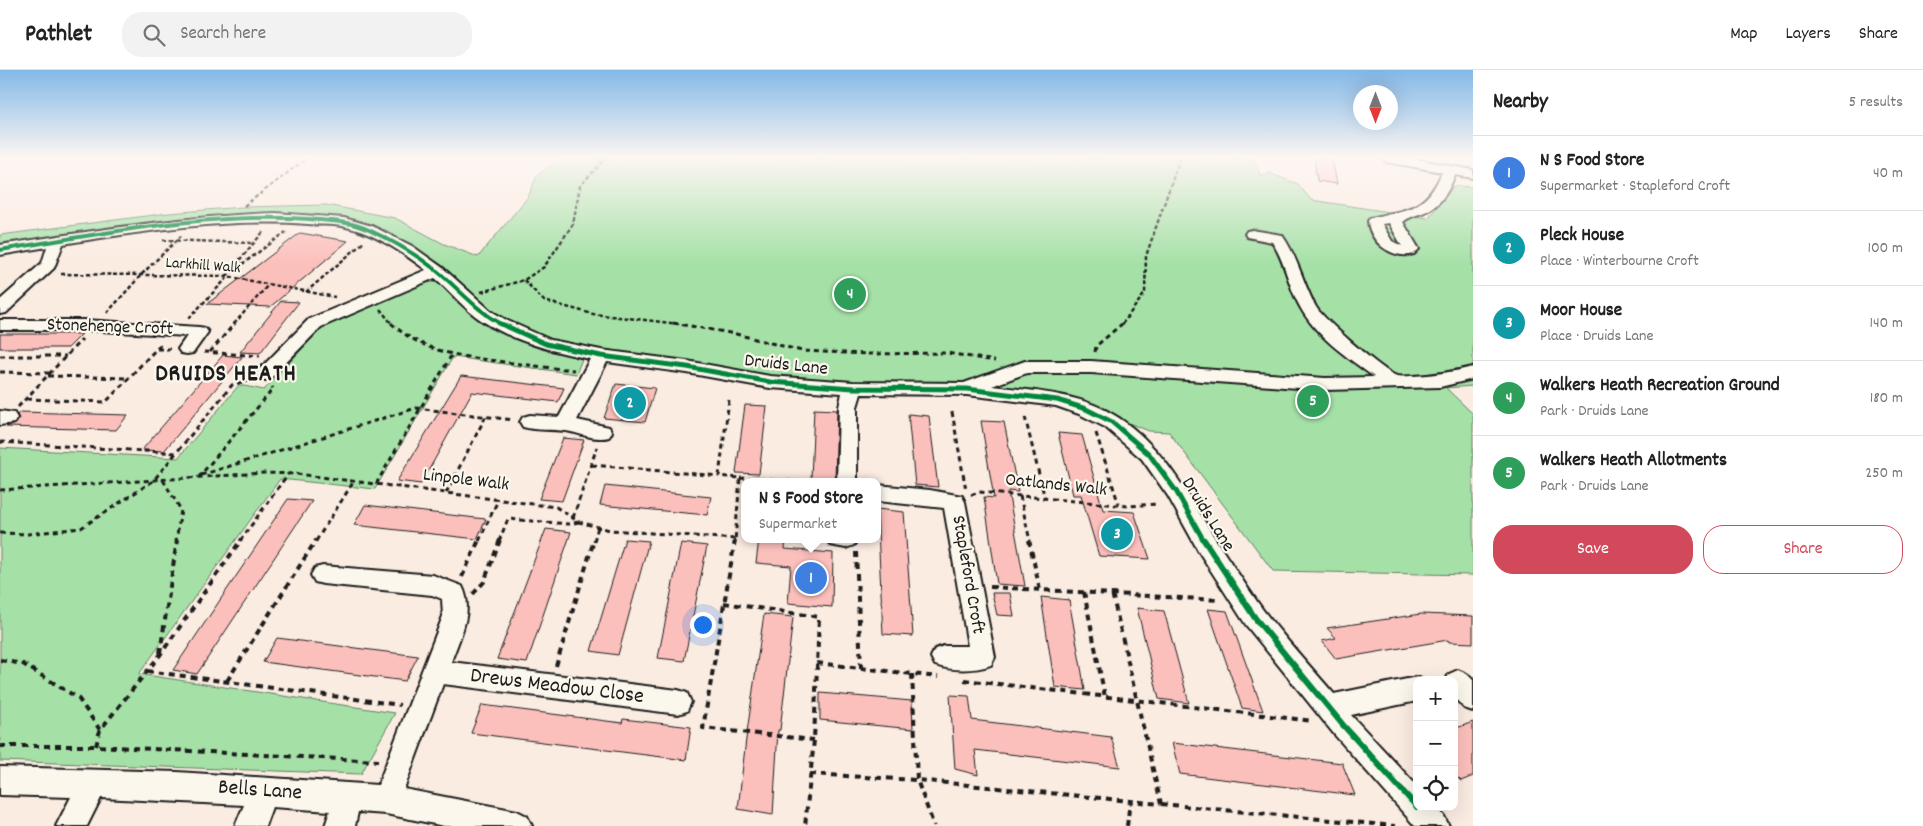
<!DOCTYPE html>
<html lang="en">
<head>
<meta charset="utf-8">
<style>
  :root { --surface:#fff; --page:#f2f2f2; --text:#222; --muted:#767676; --line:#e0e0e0; --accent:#d1495b }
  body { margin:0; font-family:Dekko,sans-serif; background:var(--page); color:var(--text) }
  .controls { position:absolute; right:15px; bottom:15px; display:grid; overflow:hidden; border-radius:10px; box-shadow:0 5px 20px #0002 }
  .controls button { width:45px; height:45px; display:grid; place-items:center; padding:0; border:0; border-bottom:1px solid var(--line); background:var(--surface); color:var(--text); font:25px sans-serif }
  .compass { position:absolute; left:1353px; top:15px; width:45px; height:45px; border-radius:50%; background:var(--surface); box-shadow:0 5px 20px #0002; rotate:180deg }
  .you { position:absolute; left:702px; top:554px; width:18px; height:18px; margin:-12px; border:4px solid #fff; border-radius:50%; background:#1a73e8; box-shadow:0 0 0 8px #1a73e833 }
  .badge { display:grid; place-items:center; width:32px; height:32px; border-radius:50%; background:var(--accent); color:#fff; font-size:16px; font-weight:700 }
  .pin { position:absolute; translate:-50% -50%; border:2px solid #fff; box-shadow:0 1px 5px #0006 }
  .popup { position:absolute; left:741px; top:408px; width:140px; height:65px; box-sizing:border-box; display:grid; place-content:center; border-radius:10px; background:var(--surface); filter:drop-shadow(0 1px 4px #0005); font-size:16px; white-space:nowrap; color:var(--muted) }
  .popup b { font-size:19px; color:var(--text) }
  .popup::after { content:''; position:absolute; left:50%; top:100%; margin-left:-10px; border:10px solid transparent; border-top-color:var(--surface) }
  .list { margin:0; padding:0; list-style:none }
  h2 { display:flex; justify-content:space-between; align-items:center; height:65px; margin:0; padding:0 20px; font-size:21px }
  h2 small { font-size:16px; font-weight:400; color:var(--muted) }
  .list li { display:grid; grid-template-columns:32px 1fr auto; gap:15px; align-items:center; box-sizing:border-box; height:75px; padding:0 20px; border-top:1px solid var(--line) }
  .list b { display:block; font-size:19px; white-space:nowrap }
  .list p { margin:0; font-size:16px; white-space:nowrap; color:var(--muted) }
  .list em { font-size:16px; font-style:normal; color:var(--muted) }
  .actions { display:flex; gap:10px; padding:15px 20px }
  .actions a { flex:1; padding:11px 0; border:1px solid var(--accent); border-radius:20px; text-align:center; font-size:18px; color:var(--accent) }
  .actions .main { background:var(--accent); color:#fff }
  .icon { flex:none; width:28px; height:28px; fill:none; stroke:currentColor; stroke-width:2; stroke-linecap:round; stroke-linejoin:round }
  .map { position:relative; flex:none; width:1473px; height:756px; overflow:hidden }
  header { display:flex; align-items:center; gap:30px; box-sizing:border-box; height:70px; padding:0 25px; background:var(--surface); border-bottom:1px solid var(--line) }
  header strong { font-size:24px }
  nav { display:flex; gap:28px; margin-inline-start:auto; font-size:18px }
  .search { width:350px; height:45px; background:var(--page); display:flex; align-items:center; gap:12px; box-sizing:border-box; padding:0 18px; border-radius:20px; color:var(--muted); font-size:19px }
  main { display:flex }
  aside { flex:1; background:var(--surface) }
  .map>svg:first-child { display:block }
  .green { fill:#a5e1a7; stroke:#607e62 }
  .building { fill:#fcc0bc; stroke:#1c1c1c }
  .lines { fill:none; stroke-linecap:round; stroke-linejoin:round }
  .minor-casing { stroke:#1c1c1c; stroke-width:4 }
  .path-far2 { stroke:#1c1c1c; stroke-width:2.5; stroke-dasharray:4 2.5; stroke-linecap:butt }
  .path-far1 { stroke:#1c1c1c; stroke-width:3; stroke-dasharray:5 4; stroke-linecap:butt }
  .path { stroke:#1c1c1c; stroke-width:4; stroke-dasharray:6 5; stroke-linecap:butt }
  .minor { fill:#fbf7ec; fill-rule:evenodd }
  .cycleway-far2-casing { stroke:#fbf7ec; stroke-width:6 }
  .cycleway-far1-casing { stroke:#fbf7ec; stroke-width:8 }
  .cycleway-casing { stroke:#fbf7ec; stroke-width:9 }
  .cycleway-far2 { stroke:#00873e; stroke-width:4 }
  .cycleway-far1 { stroke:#00873e; stroke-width:5 }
  .cycleway { stroke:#00873e; stroke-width:6 }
  .labels { text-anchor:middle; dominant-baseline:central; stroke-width:4.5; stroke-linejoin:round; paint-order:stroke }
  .far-street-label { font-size:16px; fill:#1c1c1c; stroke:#fbf7ec }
  .street-label { font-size:19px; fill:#1c1c1c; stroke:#fbf7ec }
  .near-street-label { font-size:22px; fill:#1c1c1c; stroke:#fbf7ec }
  .district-label { font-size:24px; font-weight:bold; letter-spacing:1px; fill:#1c1c1c; stroke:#fbf7ec }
</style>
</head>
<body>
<header>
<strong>Pathlet</strong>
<div class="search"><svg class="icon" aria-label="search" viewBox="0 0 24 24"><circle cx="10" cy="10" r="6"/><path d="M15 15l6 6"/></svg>Search here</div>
<nav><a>Map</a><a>Layers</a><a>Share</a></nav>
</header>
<main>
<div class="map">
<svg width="1473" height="756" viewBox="0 0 1473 756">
  <rect width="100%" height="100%" fill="#fbece2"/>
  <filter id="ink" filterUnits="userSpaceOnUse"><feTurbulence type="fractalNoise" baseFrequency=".02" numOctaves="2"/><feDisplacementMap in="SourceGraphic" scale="10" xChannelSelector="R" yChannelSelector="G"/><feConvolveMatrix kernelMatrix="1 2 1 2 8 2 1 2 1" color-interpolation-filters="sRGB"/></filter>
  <g filter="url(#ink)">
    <path class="green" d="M 561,88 L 1252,88 L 1255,91 L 1260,105 L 1269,103 L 1298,114 L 1311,130 L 1428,148 L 1454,116 L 1473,117 L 1473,316 L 1446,318 L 1473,344 L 1473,505 L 1273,501 L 1169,362 L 1149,361 L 1058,325 L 773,307 L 601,282 L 545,268 L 500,249 L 447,200 L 386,160 L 332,147 L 300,145 L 248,145 L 0,175 L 0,165 L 169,143 L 242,137 L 326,135 L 395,148 L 444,174 L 478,187 L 528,127 L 537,106 Z
      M 434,212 L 443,214 L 489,258 L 582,289 L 576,304 L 453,287 L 375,419 L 280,409 L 139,604 L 395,643 L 361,704 L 0,691 L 0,378 L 178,388 L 239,315 L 264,320 L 327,252 L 416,214 Z"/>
    <path class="building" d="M 1314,88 L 1332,88 L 1337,114 L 1317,111 Z
      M 300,163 L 348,171 L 270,237 L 207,234 Z
      M 281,231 L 299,232 L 260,283 L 240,282 Z
      M 0,264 L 82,264 L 68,278 L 0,278 Z
      M 223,285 L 242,287 L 164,381 L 142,380 Z
      M 461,306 L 564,318 L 558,332 L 472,322 L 421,414 L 397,411 Z
      M 616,314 L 655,318 L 645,352 L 604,348 Z
      M 745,335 L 767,336 L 759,404 L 736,403 Z
      M 814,339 L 837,340 L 835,410 L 811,409 Z
      M 20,342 L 128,345 L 116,360 L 6,357 L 16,354 L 19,349 L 17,345 Z
      M 908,344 L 929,346 L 938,417 L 915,415 Z
      M 981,351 L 1004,352 L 1018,422 L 1008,421 L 1025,516 L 997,514 L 984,427 L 994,428 Z
      M 1058,363 L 1082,365 L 1103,440 L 1134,442 L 1150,489 L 1099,486 L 1081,425 L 1073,425 Z
      M 563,368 L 584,370 L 562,431 L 539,429 Z
      M 605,416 L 711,427 L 707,445 L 600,435 Z
      M 288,429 L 312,431 L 197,604 L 173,600 Z
      M 365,435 L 476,448 L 486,449 L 477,469 L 354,455 Z
      M 877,439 L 904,442 L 913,566 L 883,564 Z
      M 546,459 L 571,462 L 527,593 L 497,589 Z
      M 625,469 L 649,471 L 618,585 L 591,581 Z
      M 759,469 L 786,469 L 785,479 L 833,483 L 832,537 L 788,533 L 791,496 L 756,493 Z
      M 681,473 L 707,476 L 684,591 L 658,588 Z
      M 992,523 L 1010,523 L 1014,546 L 997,545 Z
      M 1041,527 L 1069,530 L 1085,620 L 1055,617 Z
      M 1137,538 L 1164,541 L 1189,633 L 1159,629 Z
      M 1208,539 L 1227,541 L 1263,641 L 1242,638 Z
      M 764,544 L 793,547 L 780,660 L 778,660 L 773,745 L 738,739 L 746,669 Z
      M 1421,544 L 1473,546 L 1473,573 L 1449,572 L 1448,570 L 1336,589 L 1322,571 L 1336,568 L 1327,558 Z
      M 277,568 L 418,586 L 405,611 L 263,592 Z
      M 820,623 L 912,631 L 913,659 L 820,650 Z
      M 950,625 L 969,626 L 972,650 L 1111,667 L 1120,697 L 975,680 L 978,705 L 955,699 Z
      M 482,635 L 622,653 L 623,649 L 691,657 L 686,690 L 471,663 Z
      M 1473,652 L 1473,706 L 1461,711 L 1454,704 L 1454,659 Z
      M 1172,673 L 1342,693 L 1355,725 L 1180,704 Z"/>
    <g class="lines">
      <g class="minor-casing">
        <path id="minor" d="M 1381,88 L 1410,88 L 1473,100 L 1473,108 L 1455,105 C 1449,120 1441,135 1425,142 C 1417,145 1410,146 1403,152 L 1419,179 L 1414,184 C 1393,190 1370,173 1368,151 L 1370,148 C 1407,139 1426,141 1442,102 L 1387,92 ZM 1389,153 L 1402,176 L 1392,171 L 1382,154 Z
          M 275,143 L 344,148 L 372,156 L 412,176 L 443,198 L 491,241 L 508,251 L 551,270 L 601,280 L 687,291 L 770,306 L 853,312 L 964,313 L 1025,291 L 1091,291 L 1325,308 L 1374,307 C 1347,287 1315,266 1299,235 C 1288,215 1285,191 1272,172 L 1247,167 L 1245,164 L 1247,161 L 1252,160 L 1282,165 C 1298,187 1303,214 1316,237 C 1324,250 1385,303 1397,306 C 1402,307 1408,306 1413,306 C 1434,305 1452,302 1473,297 L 1473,309 L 1440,317 L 1325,320 L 1091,303 L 1027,303 L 992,316 C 1034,321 1082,323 1119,348 C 1172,383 1196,443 1231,493 C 1242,509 1252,525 1263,540 C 1285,569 1310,596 1334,624 L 1417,607 L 1424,610 L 1417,610 L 1417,631 L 1351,645 L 1417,716 L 1417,737 L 1437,737 L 1444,746 L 1449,756 L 1415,756 L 1334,664 L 1246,555 L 1199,482 L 1168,426 L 1142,389 L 1105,357 L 1079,344 L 1056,336 L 967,325 L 861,324 L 857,337 L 857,412 L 837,412 L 839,337 L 842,323 L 770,318 L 687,303 L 607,292 L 577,350 L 609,357 L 612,362 L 609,367 C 595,371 580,363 566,361 C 552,359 537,361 523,357 L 520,352 L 523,347 L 530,345 L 559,347 L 590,289 C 552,281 514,272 481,250 C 464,239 450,221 435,208 L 321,257 L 271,308 L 265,310 L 259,308 L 256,304 L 259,300 L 309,249 L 426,200 C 402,182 373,162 342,156 C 331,154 319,155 308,154 C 227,148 144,161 63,174 L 54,198 L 6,243 L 0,244 L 0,230 L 42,193 L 47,177 L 0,185 L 0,175 C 91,161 182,146 275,143 Z
          M 0,250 L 85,250 L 199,257 L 205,258 L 208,262 L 193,283 L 187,284 L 181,283 L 178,279 L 187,266 L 85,260 L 0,260 Z
          M 0,341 L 14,343 L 17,348 L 14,353 L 0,355 Z
          M 877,415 L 930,420 L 962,426 L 965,432 L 995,587 L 991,595 C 975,601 951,601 935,595 L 931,587 L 935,579 L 944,576 L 968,576 L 944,438 L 877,431 Z
          M 827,469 L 857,469 L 854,475 L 846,478 L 830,475 Z
          M 323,496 L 433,505 L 462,516 C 475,541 459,568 451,592 L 678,620 L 687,623 L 691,632 L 687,641 L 678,644 L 443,614 L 404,719 L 517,741 L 527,746 L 532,756 L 444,756 L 386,744 L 358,742 L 355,756 L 325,756 L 330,741 L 272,737 L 265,756 L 235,756 L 244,735 L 101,728 L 87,756 L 56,756 L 71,727 L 0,725 L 0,697 L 177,702 L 378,715 L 443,546 L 442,529 L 432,525 L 323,514 L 315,512 L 311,505 L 315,498 Z
          M 1458,600 L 1467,604 L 1473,610 L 1473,641 L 1464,638 L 1454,627 L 1454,610 L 1446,610 L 1449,604 Z"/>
      </g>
      <path class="path-far2" d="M 244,136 L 307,88
        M 163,170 L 254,173
        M 231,200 L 264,161
        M 61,204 L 226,206 L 335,227
        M 226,206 L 286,162
        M 524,210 L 544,231 L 593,244 L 680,254
        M 306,222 L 365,171
        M 481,222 L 524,210 L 544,197 L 573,154 L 580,116 L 606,88
        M 380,239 L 392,254
        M 107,243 L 142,204 L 181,166
        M 189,248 L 228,207
        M 234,254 L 268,215
        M 1122,254 L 1145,223 L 1146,186 L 1180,88"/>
      <path class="path-far1" d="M 391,253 C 423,283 463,287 505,292 C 528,295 551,298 574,300
        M 673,253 L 736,264 L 802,281 L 868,284 L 947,283 L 995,291
        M 157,279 L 170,279
        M 204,282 L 260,286
        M 210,282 L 235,253
        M 1095,282 L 1096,276 L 1123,253
        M 0,286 L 66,286
        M 0,302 L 51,303
        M 48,306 L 129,308
        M 27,329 L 106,332 L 161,274
        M 729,330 L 719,406 L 740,408 L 735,471
        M 18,337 L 82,269
        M 952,342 L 966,420
        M 1025,347 L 1045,429
        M 1096,363 L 1119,435
        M 0,372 L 177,383
        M 592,395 L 719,406
        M 201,405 L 416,338 L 514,350
        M 198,408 L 273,319 L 272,317
        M 740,408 L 807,412
        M 163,410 L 181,440 L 176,471
        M 376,414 L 451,286
        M 0,420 L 263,403 L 297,404 L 556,437 L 579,452 L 610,460 L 735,469
        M 446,423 L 486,346
        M 971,425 L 979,422 L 1128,436 L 1157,434
        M 1020,426 L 1030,471
        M 573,448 L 597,377
        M 0,463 L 28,464 L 81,458 L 153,411 L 232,315 L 249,310
        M 240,471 L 288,404
        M 316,471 L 354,411
        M 479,471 L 498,430
        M 499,471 L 508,449 L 569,454 L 579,452
        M 594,471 L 598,457"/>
      <path class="path" d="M 735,470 L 703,658 L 814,670
        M 1029,470 L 1040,520
        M 856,482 L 861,598
        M 462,507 L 479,470
        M 990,517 L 1218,530
        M 1084,522 L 1105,627
        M 473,524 L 484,512 L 500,470
        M 724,533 L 819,547 L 814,670 L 805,756
        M 160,583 L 177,470
        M 0,590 L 23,594 L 78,628 L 100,660
        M 817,593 L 938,607
        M 556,596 L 594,470
        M 147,601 L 400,635
        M 912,604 L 917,710 L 934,756
        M 964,610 L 1313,651
        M 227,611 L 316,470
        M 0,676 L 96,676 L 378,691
        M 96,676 L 100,660 L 160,585 L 241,470
        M 810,704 L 917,710 L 1161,734 L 1112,523
        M 1161,734 L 1395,756
        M 1127,756 L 1130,731"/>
      <use href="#minor" class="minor"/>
      <g class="cycleway-far2-casing">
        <path id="cycleway-far2" d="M 0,180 C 102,164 206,142 309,149 C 330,151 350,151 369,160 C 393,171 416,184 437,201 C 459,219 476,240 501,254"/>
      </g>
      <g class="cycleway-far1-casing">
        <path id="cycleway-far1" d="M 499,253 L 546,274 L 601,286 L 687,297 L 770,312 L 853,318 L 967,319 L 1057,330 L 1086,339 L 1112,352 L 1149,384 L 1176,421 L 1204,471"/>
      </g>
      <g class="cycleway-casing">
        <path id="cycleway" d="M 1204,470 L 1255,548 L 1343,655 L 1417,737"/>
      </g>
      <use href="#cycleway-far2" class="cycleway-far2"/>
      <use href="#cycleway-far1" class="cycleway-far1"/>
      <use href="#cycleway" class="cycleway"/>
    </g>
  </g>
  <linearGradient id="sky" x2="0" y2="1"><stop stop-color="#83b9e8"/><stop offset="0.45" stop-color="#fdf6f2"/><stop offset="1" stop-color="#fdf6f2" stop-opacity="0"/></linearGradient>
  <rect width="1473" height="194" fill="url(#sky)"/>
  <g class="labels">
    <g class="far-street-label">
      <text transform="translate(203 196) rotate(4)">Larkhill Walk</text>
    </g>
    <g class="street-label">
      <text transform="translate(110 258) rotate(2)">Stonehenge Croft</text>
      <text transform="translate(786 296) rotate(6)">Druids Lane</text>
      <text transform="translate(466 411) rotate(7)">Linpole Walk</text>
      <text transform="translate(1056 416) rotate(6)">Oatlands Walk</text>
      <text transform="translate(1207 445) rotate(58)">Druids Lane</text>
      <text transform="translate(967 505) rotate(80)">Stapleford Croft</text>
    </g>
    <g class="near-street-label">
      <text transform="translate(557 617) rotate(7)">Drews Meadow Close</text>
      <text transform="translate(260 721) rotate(4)">Bells Lane</text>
    </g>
    <g class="district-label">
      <text x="226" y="305">DRUIDS HEATH</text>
    </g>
  </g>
</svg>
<div class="controls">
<button>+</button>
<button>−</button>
<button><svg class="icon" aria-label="locate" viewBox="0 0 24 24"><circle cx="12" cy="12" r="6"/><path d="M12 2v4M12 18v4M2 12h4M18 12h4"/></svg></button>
</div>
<svg class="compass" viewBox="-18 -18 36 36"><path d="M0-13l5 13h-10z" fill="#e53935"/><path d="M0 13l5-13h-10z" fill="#767676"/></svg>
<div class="you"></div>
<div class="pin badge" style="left:811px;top:508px;background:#3f7fe0">1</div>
<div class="popup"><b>N S Food Store</b>Supermarket</div>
<div class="pin badge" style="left:630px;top:333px;background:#0f9aa8">2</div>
<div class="pin badge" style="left:1117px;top:464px;background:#0f9aa8">3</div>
<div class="pin badge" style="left:850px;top:224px;background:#2e9e5b">4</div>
<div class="pin badge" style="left:1313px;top:331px;background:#2e9e5b">5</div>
</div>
<aside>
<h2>Nearby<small>5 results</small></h2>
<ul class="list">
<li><span class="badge" style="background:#3f7fe0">1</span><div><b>N S Food Store</b><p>Supermarket · Stapleford Croft</p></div><em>40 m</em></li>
<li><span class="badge" style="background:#0f9aa8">2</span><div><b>Pleck House</b><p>Place · Winterbourne Croft</p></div><em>100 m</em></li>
<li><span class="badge" style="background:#0f9aa8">3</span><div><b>Moor House</b><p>Place · Druids Lane</p></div><em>140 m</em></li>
<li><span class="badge" style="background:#2e9e5b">4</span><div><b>Walkers Heath Recreation Ground</b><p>Park · Druids Lane</p></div><em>180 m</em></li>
<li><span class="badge" style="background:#2e9e5b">5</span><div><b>Walkers Heath Allotments</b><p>Park · Druids Lane</p></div><em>250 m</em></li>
</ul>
<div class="actions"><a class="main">Save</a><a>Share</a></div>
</aside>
</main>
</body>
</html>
